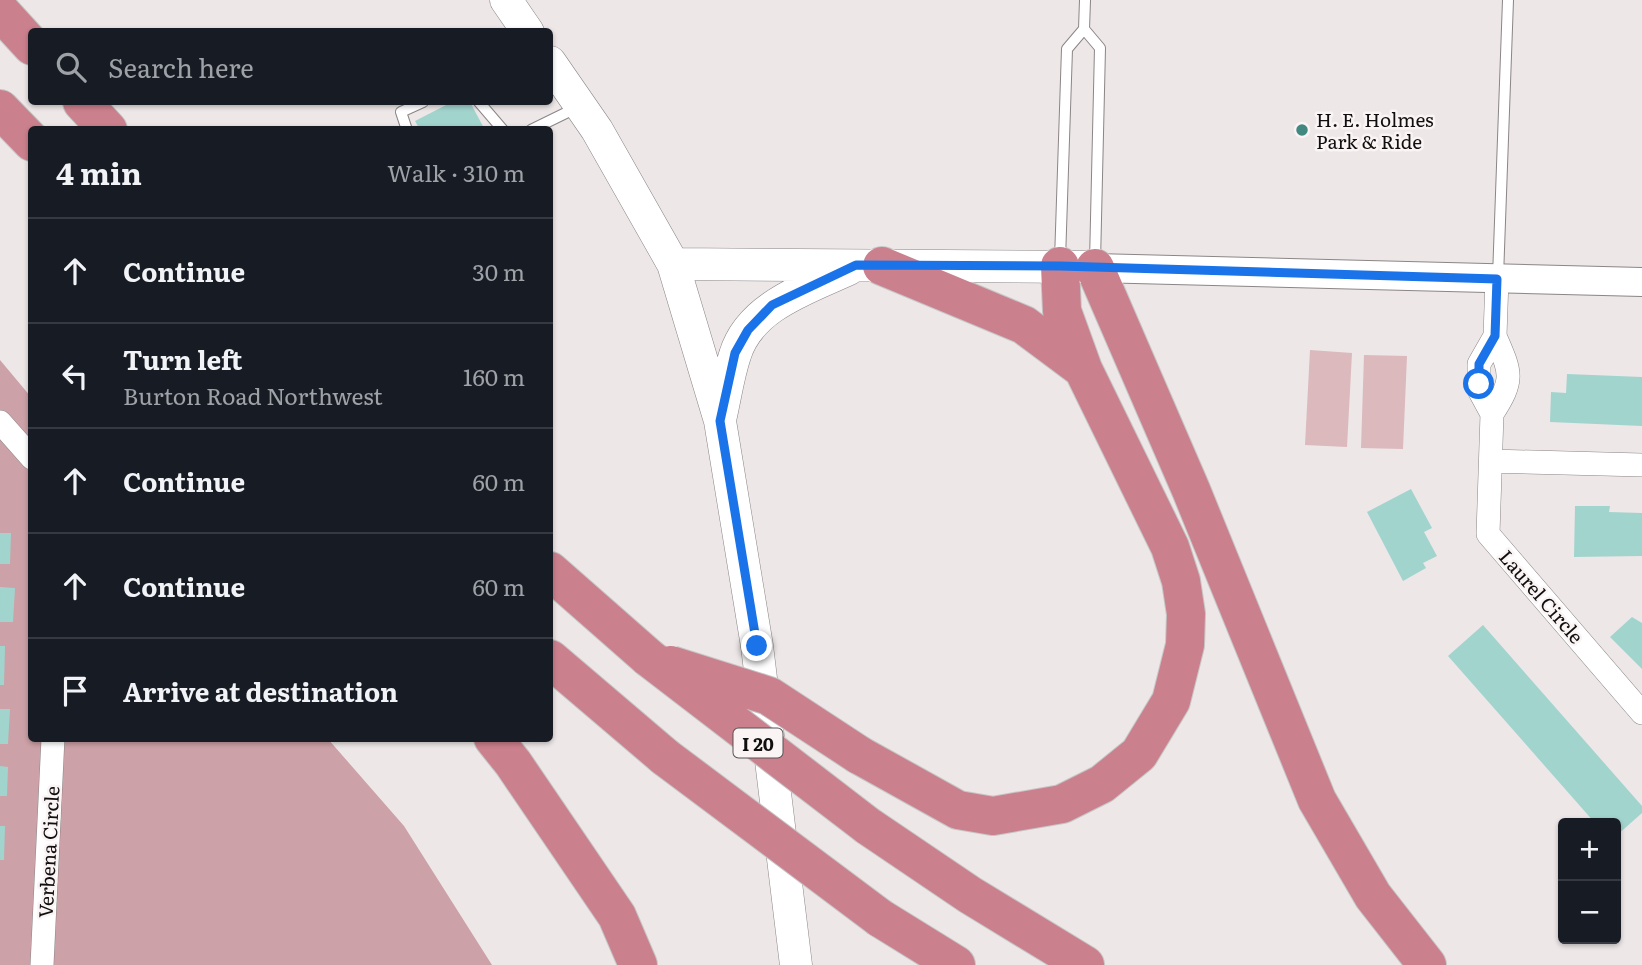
<!DOCTYPE html>
<html lang="en">
<head>
<meta charset="utf-8">
<style>
  :root { --surface:#171b24; --page:#20242c; --text:#f1f3f6; --muted:#9ea1a6; --line:#363941 }
  body { margin:0; font-family:Literata,serif; background:var(--page); color:var(--text) }
  .controls { position:absolute; right:21px; bottom:21px; display:grid; overflow:hidden; border-radius:7px; box-shadow:0 2px 5px #0004 }
  .controls button { width:63px; height:63px; display:grid; place-items:center; padding:0; border:0; border-bottom:2px solid var(--line); background:var(--surface); color:var(--text); font:35px sans-serif }
  .stop { position:absolute; width:21px; height:21px; margin:-16px; border:5px solid #1a73e8; border-radius:50%; background:#fff }
  .stop.end { background:#1a73e8; border-color:#fff; box-shadow:0 2px 7px #0008 }
  .list { margin:0; padding:0; list-style:none }
  h2 { display:flex; justify-content:space-between; align-items:center; height:91px; margin:0; padding:0 28px; font-size:30px }
  h2 small { font-size:23px; font-weight:400; color:var(--muted) }
  .list li { display:grid; grid-template-columns:46px 1fr auto; gap:21px; align-items:center; box-sizing:border-box; height:105px; padding:0 28px; border-top:2px solid var(--line) }
  .list b { display:block; font-size:26px; white-space:nowrap }
  .list p { margin:0; font-size:23px; white-space:nowrap; color:var(--muted) }
  .list em { font-size:23px; font-style:normal; color:var(--muted) }
  .icon { flex:none; width:38px; height:38px; fill:none; stroke:currentColor; stroke-width:2; stroke-linecap:round; stroke-linejoin:round }
  .map { position:relative; flex:none; width:1642px; height:965px; overflow:hidden }
  .search { position:absolute; background:var(--surface); box-shadow:0 2px 5px #0004; left:28px; top:28px; width:525px; height:77px; display:flex; align-items:center; gap:18px; box-sizing:border-box; padding:0 24px; border-radius:7px; color:var(--muted); font-size:26px }
  .panel { position:absolute; background:var(--surface); box-shadow:0 2px 5px #0004; left:28px; top:126px; width:525px; height:616px; border-radius:7px }
  .map>svg:first-child { display:block }
  .green { fill:#dbb9bd }
  .forest { fill:#cca1a7 }
  .building { fill:#a2d4ce }
  .lines { fill:none; stroke-linecap:round; stroke-linejoin:round }
  .service-casing { stroke:#8b8586; stroke-width:12 }
  .minor-casing { stroke:#8b8586; stroke-width:24 }
  .tertiary-casing { stroke:#8b8586; stroke-width:30 }
  .secondary-casing { stroke:#8b8586; stroke-width:33 }
  .motorway-casing { stroke:#c6c5c5; stroke-width:40 }
  .service { stroke:#fff; stroke-width:10 }
  .minor { stroke:#fff; stroke-width:23 }
  .tertiary { stroke:#fff; stroke-width:28 }
  .secondary { stroke:#fff; stroke-width:32 }
  .motorway { stroke:#cb808d; stroke-width:38 }
  .motorway-bridge-casing { stroke:#c6c5c5; stroke-width:40; stroke-linecap:butt }
  .motorway-bridge { stroke:#cb808d; stroke-width:38 }
  .route { stroke:#1a73e8; stroke-width:9 }
  .poi-dot { fill:#418881; stroke:#faf4f5; stroke-width:2.5 }
  .labels { text-anchor:middle; dominant-baseline:central; stroke-width:5; stroke-linejoin:round; paint-order:stroke }
  .shield { fill:#faf4f5; stroke:#565353; stroke-width:2 }
  .shield-label { font-size:18px; font-weight:bold; fill:#100e0e }
  .poi-label { font-size:19px; fill:#100e0e; stroke:#faf4f5; text-anchor:start }
  .street-label { font-size:19px; fill:#100e0e; stroke:#faf4f5 }
</style>
</head>
<body>
<div class="map">
<svg width="1642" height="965" viewBox="0 0 1642 965">
  <rect width="100%" height="100%" fill="#ede7e7"/>
  <path class="green" d="M 1310,350 L 1352,353 L 1347,447 L 1305,445 Z
    M 1364,355 L 1407,356 L 1403,449 L 1361,448 Z"/>
  <path class="forest" d="M 0,360 L 31,397 L 32,738 L 328,739 L 404,826 L 492,965 L 0,965 Z"/>
  <path class="building" d="M 452,102 L 470,102 L 485,130 L 420,130 L 415,121 Z
    M 1567,374 L 1642,377 L 1642,426 L 1550,422 L 1551,392 L 1566,393 Z
    M 1411,489 L 1432,528 L 1424,532 L 1437,556 L 1423,563 L 1426,568 L 1403,581 L 1367,512 Z
    M 1575,506 L 1610,506 L 1609,512 L 1642,513 L 1642,556 L 1574,557 Z
    M 0,533 L 11,533 L 10,564 L 0,564 Z
    M 0,587 L 15,588 L 13,622 L 0,622 Z
    M 1632,617 L 1642,623 L 1642,669 L 1610,637 Z
    M 1483,625 L 1642,806 L 1642,813 L 1616,836 L 1616,823 L 1595,823 L 1448,656 Z
    M 0,646 L 5,646 L 4,685 L 0,685 Z
    M 0,709 L 10,709 L 8,744 L 0,744 Z
    M 0,766 L 8,767 L 7,796 L 0,796 Z
    M 0,826 L 5,826 L 4,860 L 0,860 Z"/>
  <g class="lines">
    <g class="service-casing">
      <path id="service" d="M 1084,29 L 1100,48 L 1095,262
        M 479,102 L 503,130
        M 407,130 L 401,112 L 423,102
        M 531,130 L 578,107
        M 1060,260 L 1067,49 L 1084,29 L 1085,0
        M 1498,277 L 1508,0"/>
    </g>
    <g class="minor-casing">
      <path id="minor" d="M 1497,279 L 1495,336 L 1479,364 L 1479,390 L 1492,414 L 1488,534 L 1642,713
        M 1492,414 C 1515,379 1511,373 1495,336
        M 0,422 L 32,458
        M 1491,461 L 1642,465
        M 42,965 L 53,738"/>
    </g>
    <g class="tertiary-casing">
      <path id="tertiary" d="M 1095,268 L 1642,282"/>
    </g>
    <g class="secondary-casing">
      <path id="secondary" d="M 506,0 L 528,32
        M 550,62 L 597,130 L 673,264 L 720,421 L 757,646 L 796,965
        M 673,264 L 1084,267
        M 720,420 C 725,399 728,376 735,355 C 750,306 806,289 849,269"/>
    </g>
    <g class="motorway-casing">
      <path id="motorway" d="M 0,11 L 32,46
        M 82,102 L 108,130
        M 0,109 L 32,142
        M 1060,266 L 1062,311 L 1083,369
        M 1095,268 L 1191,490 L 1317,800 L 1373,896 L 1427,965
        M 550,571 L 649,658
        M 550,659 L 665,757
        M 493,738 L 513,763 L 617,916 L 638,965
        M 859,755 L 958,810 L 993,816 L 1062,804 L 1102,784 L 1139,754 L 1171,701 L 1185,645 L 1186,614 L 1181,581 L 1170,547 L 1083,369 L 1024,325 L 882,266
        M 868,826 L 970,895 L 1085,965
        M 880,918 L 956,965"/>
    </g>
    <use href="#service" class="service"/>
    <use href="#minor" class="minor"/>
    <use href="#tertiary" class="tertiary"/>
    <use href="#secondary" class="secondary"/>
    <use href="#motorway" class="motorway"/>
    <g class="motorway-bridge-casing">
      <path id="motorway-bridge" d="M 649,658 L 868,826
        M 671,665 L 769,696 L 859,755
        M 665,757 L 880,918"/>
    </g>
    <use href="#motorway-bridge" class="motorway-bridge"/>
  </g>
  <g class="lines">
    <path class="route" d="M 757,646 L 720,421 L 735,353 L 748,330 L 772,305 L 856,265 L 1060,266 L 1497,279 L 1495,336 L 1479,364 L 1479,384"/>
  </g>
  <circle class="poi-dot" cx="1302" cy="130" r="7"/>
  <g class="labels">
    <rect class="shield" x="733.5" y="728.5" width="49" height="29" rx="5"/>
    <g class="shield-label">
      <text x="758" y="743">I 20</text>
    </g>
    <g class="poi-label">
      <text x="1316" y="119">H. E. Holmes<tspan x="1316" dy="22">Park &amp; Ride</tspan></text>
    </g>
    <g class="street-label">
      <text transform="translate(1542 596) rotate(49)">Laurel Circle</text>
      <text transform="translate(48 852) rotate(-87)">Verbena Circle</text>
    </g>
  </g>
</svg>
<div class="controls">
<button>+</button>
<button>−</button>
</div>
<div class="stop" style="left:1479px;top:384px"></div>
<div class="stop end" style="left:757px;top:646px"></div>
<div class="search"><svg class="icon" aria-label="search" viewBox="0 0 24 24"><circle cx="10" cy="10" r="6"/><path d="M15 15l6 6"/></svg>Search here</div>
<section class="panel">
<h2>4 min<small>Walk · 310 m</small></h2>
<ul class="list">
<li><svg class="icon" aria-label="ahead" viewBox="0 0 24 24"><path d="M12 20V5M6 11l6-6 6 6"/></svg><div><b>Continue</b></div><em>30 m</em></li>
<li><svg class="icon" aria-label="left" viewBox="0 0 24 24"><path d="M17 20v-9H6M10 6l-5 5 5 5"/></svg><div><b>Turn left</b><p>Burton Road Northwest</p></div><em>160 m</em></li>
<li><svg class="icon" aria-label="ahead" viewBox="0 0 24 24"><path d="M12 20V5M6 11l6-6 6 6"/></svg><div><b>Continue</b></div><em>60 m</em></li>
<li><svg class="icon" aria-label="ahead" viewBox="0 0 24 24"><path d="M12 20V5M6 11l6-6 6 6"/></svg><div><b>Continue</b></div><em>60 m</em></li>
<li><svg class="icon" aria-label="arrive" viewBox="0 0 24 24"><path d="M6 21V4h12l-3 4 3 4H6"/></svg><div><b>Arrive at destination</b></div></li>
</ul>
</section>
</div>
</body>
</html>
